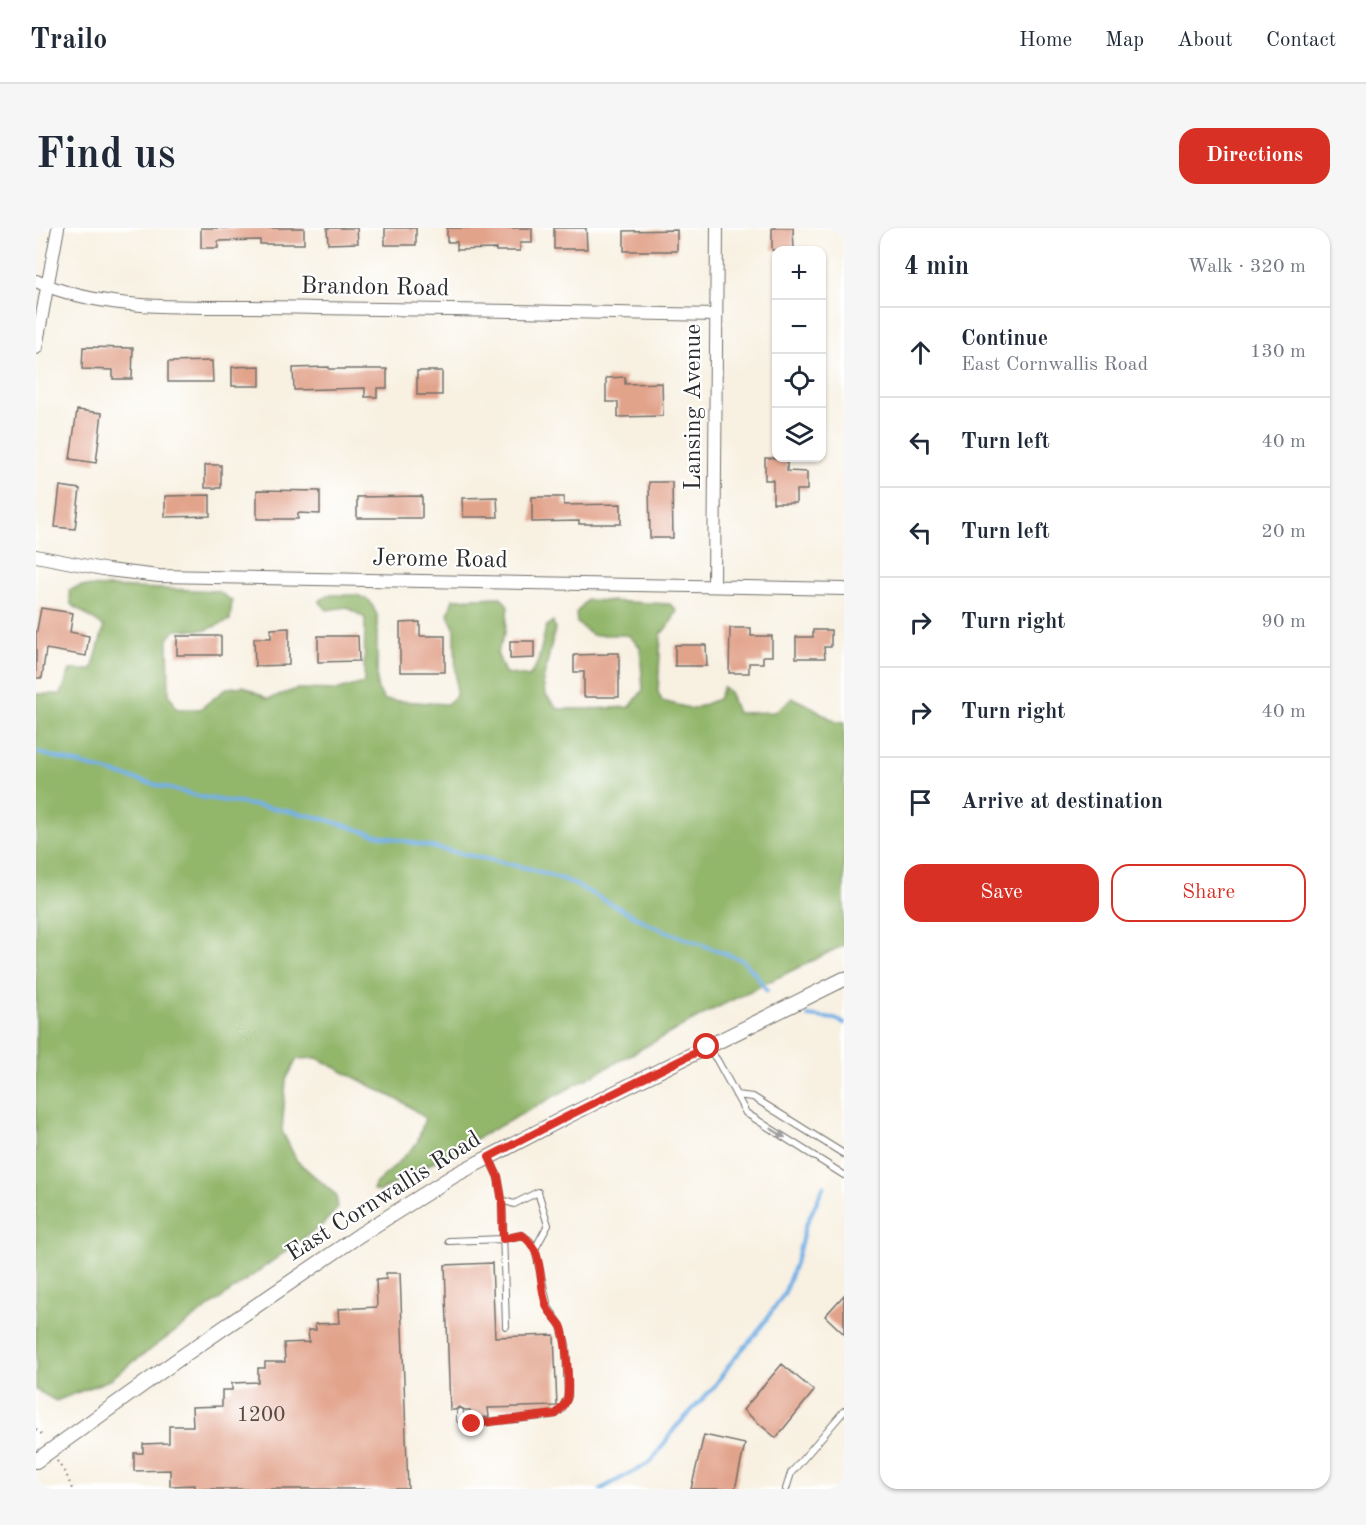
<!DOCTYPE html>
<html lang="en">
<head>
<meta charset="utf-8">
<style>
  :root { --surface:#fff; --page:#f6f6f7; --text:#1f2937; --muted:#747a83; --line:#e0e1e3; --accent:#d93025 }
  body { margin:0; font-family:"Old Standard TT",serif; background:var(--page); color:var(--text) }
  .controls { position:absolute; right:18px; top:18px; display:grid; overflow:hidden; border-radius:12px; box-shadow:0 2px 4px #0004 }
  .controls button { width:54px; height:54px; display:grid; place-items:center; padding:0; border:0; border-bottom:2px solid var(--line); background:var(--surface); color:var(--text); font:30px sans-serif }
  .stop { position:absolute; width:18px; height:18px; margin:-14px; border:4px solid #d93025; border-radius:50%; background:#fff }
  .stop.end { background:#d93025; border-color:#fff; box-shadow:0 2px 6px #0008 }
  .list { margin:0; padding:0; list-style:none }
  h2 { display:flex; justify-content:space-between; align-items:center; height:78px; margin:0; padding:0 24px; font-size:26px }
  h2 small { font-size:20px; font-weight:400; color:var(--muted) }
  .list li { display:grid; grid-template-columns:39px 1fr auto; gap:18px; align-items:center; box-sizing:border-box; height:90px; padding:0 24px; border-top:2px solid var(--line) }
  .list b { display:block; font-size:22px; white-space:nowrap }
  .list p { margin:0; font-size:20px; white-space:nowrap; color:var(--muted) }
  .list em { font-size:20px; font-style:normal; color:var(--muted) }
  .actions { display:flex; gap:12px; padding:18px 24px }
  .actions a { flex:1; padding:14px 0; border:2px solid var(--accent); border-radius:18px; text-align:center; font-size:21px; color:var(--accent) }
  .actions .main { background:var(--accent); color:#fff }
  .icon { flex:none; width:33px; height:33px; fill:none; stroke:currentColor; stroke-width:2; stroke-linecap:round; stroke-linejoin:round }
  .map { position:relative; flex:none; width:808px; height:1261px; overflow:hidden; border-radius:18px }
  header { display:flex; align-items:center; gap:36px; box-sizing:border-box; height:84px; padding:0 30px; background:var(--surface); border-bottom:2px solid var(--line) }
  header strong { font-size:28px }
  nav { display:flex; gap:33px; margin-inline-start:auto; font-size:21px }
  .intro { display:flex; align-items:center; justify-content:space-between; box-sizing:border-box; height:144px; padding:0 36px }
  h1 { margin:0; font-size:42px }
  .button { padding:15px 27px; border-radius:18px; background:var(--accent); color:#fff; font-size:21px; font-weight:700 }
  main { display:flex; gap:36px; padding:0 36px }
  aside { flex:1; background:var(--surface); border-radius:18px; box-shadow:0 2px 4px #0004 }
  .map>svg:first-child { display:block }
  .forest { fill:#92b66a; stroke:#5e704a; stroke-width:1.5 }
  .lines { fill:none; stroke-linecap:round; stroke-linejoin:round }
  .stream { stroke:#73b0e5; stroke-width:4 }
  .building { fill:#e2a38b }
  .service-casing { stroke:#73706b; stroke-width:8 }
  .minor-casing { stroke:#73706b; stroke-width:14 }
  .tertiary-casing { stroke:#73706b; stroke-width:16 }
  .path { stroke:#73706b; stroke-width:2; stroke-dasharray:1.5 4.5; stroke-linecap:butt }
  .service { stroke:#fff; stroke-width:6 }
  .minor { stroke:#fff; stroke-width:12 }
  .tertiary { stroke:#fff; stroke-width:14 }
  .oneway { fill:#a0a0a0 }
  .route { stroke:#d93025; stroke-width:8 }
  .labels { text-anchor:middle; dominant-baseline:central; stroke-width:4.5; stroke-linejoin:round; paint-order:stroke }
  .number-label { font-size:21px; fill:#594943 }
  .street-label { font-size:24px; fill:#2b2b2b; stroke:#fff }
</style>
</head>
<body>
<header>
<strong>Trailo</strong>
<nav><a>Home</a><a>Map</a><a>About</a><a>Contact</a></nav>
</header>
<div class="intro"><h1>Find us</h1><a class="button">Directions</a></div>
<main>
<div class="map">
<svg width="808" height="1261" viewBox="0 0 808 1261">
  <rect width="100%" height="100%" fill="#fff"/>
  <filter id="ink" filterUnits="userSpaceOnUse"><feTurbulence type="fractalNoise" baseFrequency=".0167" numOctaves="2"/><feDisplacementMap in="SourceGraphic" scale="12" xChannelSelector="R" yChannelSelector="G"/><feConvolveMatrix kernelMatrix="1 2 1 2 8 2 1 2 1" color-interpolation-filters="sRGB"/></filter>
  <filter id="wash" filterUnits="userSpaceOnUse"><feTurbulence type="fractalNoise" baseFrequency=".008" numOctaves="4" result="noise"/><feDisplacementMap in="SourceGraphic" scale="24" xChannelSelector="R" yChannelSelector="G"/><feGaussianBlur stdDeviation="1.35" result="paint"/><feColorMatrix in="noise" values="0 0 0 0 0 0 0 0 0 0 0 0 0 0 0 0 0 1.4 0 .05"/><feComposite in="paint" operator="in"/></filter>
  <g filter="url(#wash)">
    <rect width="100%" height="100%" fill="#f8f1e2"/>
    <path class="forest" d="M 45,358 L 182,363 L 196,373 L 194,392 L 170,402 L 139,402 L 132,411 L 133,466 L 141,481 L 164,481 L 191,460 L 208,458 L 232,471 L 261,461 L 302,462 L 328,455 L 329,390 L 311,379 L 291,382 L 283,373 L 293,367 L 321,367 L 334,373 L 341,387 L 341,459 L 348,472 L 411,476 L 420,468 L 419,402 L 412,387 L 417,371 L 465,369 L 472,378 L 469,405 L 461,425 L 469,445 L 493,449 L 502,434 L 510,399 L 517,393 L 519,401 L 507,453 L 509,466 L 522,481 L 552,481 L 594,479 L 607,462 L 604,419 L 592,407 L 556,407 L 541,395 L 540,385 L 551,372 L 634,376 L 641,383 L 635,394 L 625,406 L 622,464 L 626,473 L 657,481 L 682,471 L 687,459 L 693,464 L 701,485 L 738,484 L 757,470 L 776,479 L 800,494 L 808,495 L 808,717 L 678,781 L 343,964 L 337,962 L 339,956 L 356,941 L 381,915 L 389,890 L 368,875 L 281,830 L 261,831 L 250,852 L 246,903 L 261,933 L 300,967 L 302,980 L 286,997 L 71,1153 L 20,1173 L 0,1162 L 0,466 L 25,466 L 34,442 L 56,442 L 68,399 L 35,376 L 33,362 Z"/>
    <g class="lines">
      <path class="stream" d="M 0,524 L 165,569 L 247,582 L 285,590 L 337,606 L 495,641 L 532,653 L 619,699 L 706,732 L 718,744 L 731,763
        M 772,788 L 799,791 L 808,795
        M 565,1261 L 615,1234 L 639,1200 L 678,1159 L 696,1133 L 720,1106 L 748,1066 L 762,1027 L 769,999 L 788,958"/>
    </g>
    <g id="blocks">
      <path class="building" d="M 165,0 L 268,0 L 268,16 L 224,16 L 224,12 L 182,13 L 182,20 L 165,20 Z
        M 291,0 L 321,0 L 322,15 L 292,16 Z
        M 349,0 L 380,0 L 380,17 L 349,17 Z
        M 411,0 L 496,0 L 496,15 L 484,15 L 484,23 L 460,23 L 460,21 L 421,22 L 421,14 L 411,14 Z
        M 518,0 L 550,0 L 551,21 L 518,21 Z
        M 736,0 L 757,0 L 758,22 L 736,22 Z
        M 641,2 L 641,23 L 588,23 L 588,3 Z
        M 47,119 L 97,120 L 96,151 L 77,151 L 77,142 L 46,141 Z
        M 176,133 L 177,154 L 132,154 L 132,134 Z
        M 224,138 L 224,158 L 196,158 L 196,139 Z
        M 293,139 L 293,141 L 351,141 L 351,160 L 341,160 L 341,169 L 329,169 L 329,160 L 258,162 L 257,140 Z
        M 381,143 L 406,143 L 406,167 L 381,167 Z
        M 589,149 L 589,156 L 626,155 L 627,188 L 582,189 L 582,174 L 570,174 L 570,150 Z
        M 41,182 L 66,185 L 60,235 L 34,231 Z
        M 729,230 L 751,230 L 751,243 L 771,244 L 771,262 L 760,262 L 760,275 L 737,275 L 737,252 L 729,252 Z
        M 169,237 L 185,237 L 185,260 L 169,260 Z
        M 613,254 L 636,254 L 637,310 L 614,310 Z
        M 24,258 L 44,261 L 39,301 L 19,299 Z
        M 221,262 L 284,263 L 284,286 L 262,285 L 262,291 L 221,291 Z
        M 174,267 L 174,288 L 129,289 L 129,268 Z
        M 386,268 L 386,290 L 321,290 L 321,269 Z
        M 461,269 L 462,289 L 427,289 L 426,270 Z
        M 496,269 L 528,269 L 528,277 L 585,276 L 585,296 L 543,296 L 543,293 L 496,294 Z
        M 5,380 L 37,385 L 34,404 L 53,408 L 50,428 L 10,421 L 6,450 L 0,450 L 0,407 Z
        M 384,394 L 384,408 L 409,408 L 409,444 L 364,444 L 364,395 Z
        M 253,400 L 253,437 L 219,438 L 218,410 L 235,410 L 235,401 Z
        M 694,400 L 715,400 L 715,408 L 736,408 L 736,428 L 727,428 L 727,435 L 713,435 L 713,445 L 693,445 Z
        M 777,402 L 795,402 L 795,419 L 788,419 L 789,430 L 760,430 L 760,409 L 777,409 Z
        M 141,408 L 185,408 L 185,427 L 141,427 Z
        M 282,408 L 322,408 L 323,433 L 282,434 Z
        M 474,413 L 498,413 L 498,430 L 474,431 Z
        M 639,417 L 670,417 L 671,438 L 639,438 Z
        M 572,425 L 583,425 L 583,469 L 548,469 L 548,444 L 538,444 L 538,427 L 572,426 Z
        M 456,1035 L 459,1109 L 518,1107 L 521,1178 L 452,1180 L 453,1189 L 435,1190 L 434,1182 L 429,1182 L 423,1179 L 419,1182 L 414,1182 L 409,1037 Z
        M 350,1045 L 364,1045 L 372,1261 L 159,1261 L 159,1257 L 134,1258 L 134,1242 L 98,1243 L 98,1225 L 107,1225 L 107,1216 L 133,1215 L 133,1198 L 157,1198 L 156,1179 L 186,1178 L 186,1162 L 196,1162 L 196,1155 L 222,1154 L 222,1140 L 229,1140 L 229,1134 L 249,1134 L 248,1115 L 273,1114 L 272,1102 L 280,1102 L 279,1096 L 303,1095 L 302,1081 L 341,1079 L 340,1052 L 350,1051 Z
        M 808,1067 L 808,1106 L 789,1088 Z
        M 746,1136 L 778,1163 L 740,1210 L 707,1182 Z
        M 668,1207 L 709,1216 L 699,1261 L 655,1261 Z"/>
    </g>
  </g>
  <g filter="url(#ink)">
    <use href="#blocks" fill-opacity="0" stroke="#73706b" stroke-width="1.5"/>
    <g class="lines">
      <g class="service-casing">
        <path id="service" d="M 671,819 L 681,832 L 710,885 L 808,947
          M 700,867 L 717,869 L 808,926
          M 466,972 L 470,1098
          M 413,1013 L 467,1011 L 486,1007 L 494,1013 L 499,1021
          M 424,1184 L 424,1192 L 428,1194 L 436,1196 L 514,1187 L 520,1186 L 526,1181 L 532,1168 L 530,1117 L 525,1098 L 512,1079 L 499,1021 L 512,997 L 502,964 L 478,976 L 466,972 L 462,949 L 453,930
          M 750,1261 L 755,1245 L 808,1183"/>
      </g>
      <g class="minor-casing">
        <path id="minor" d="M 0,53 C 60,80 128,79 192,79 C 221,79 250,79 279,80 C 413,82 546,84 680,87
          M 0,120 L 22,0
          M 0,328 L 72,342 L 123,348 L 808,361
          M 678,358 L 681,0"/>
      </g>
      <g class="tertiary-casing">
        <path id="tertiary" d="M 0,1233 L 151,1125 L 325,1006 L 419,947 L 530,889 L 808,751"/>
      </g>
      <path class="path" d="M 0,1201 L 9,1209
        M 21,1233 L 31,1248 L 36,1261"/>
      <use href="#service" class="service"/>
      <use href="#minor" class="minor"/>
      <use href="#tertiary" class="tertiary"/>
    </g>
    <defs><path id="oneway-solid" d="M-6-.8H1V-3.2L6.5 0L1 3.2V.8H-6Z" transform="scale(1.5)"/></defs>
    <use class="oneway" href="#oneway-solid" transform="translate(742 905) rotate(32)"/>
  </g>
  <g class="lines" filter="url(#ink)">
    <path class="route" d="M 436,1196 L 520,1186 C 525,1181 529,1177 531,1171 C 534,1160 530,1108 525,1098 C 521,1091 514,1086 511,1079 C 501,1055 510,1024 486,1007 L 467,1011 L 466,972 L 462,949 L 453,929 L 530,889 L 671,819"/>
  </g>
  <g class="labels">
    <g class="number-label">
      <text x="225" y="1187">1200</text>
    </g>
    <g class="street-label">
      <text transform="translate(339 60) rotate(1)">Brandon Road</text>
      <text transform="translate(658 179) rotate(-90)">Lansing Avenue</text>
      <text transform="translate(404 332) rotate(1)">Jerome Road</text>
      <text transform="translate(348 969) rotate(-32)">East Cornwallis Road</text>
    </g>
  </g>
</svg>
<div class="controls">
<button>+</button>
<button>−</button>
<button><svg class="icon" aria-label="locate" viewBox="0 0 24 24"><circle cx="12" cy="12" r="6"/><path d="M12 2v4M12 18v4M2 12h4M18 12h4"/></svg></button>
<button><svg class="icon" aria-label="layers" viewBox="0 0 24 24"><path d="M12 4l9 5-9 5-9-5zM3 14l9 5 9-5"/></svg></button>
</div>
<div class="stop" style="left:671px;top:819px"></div>
<div class="stop end" style="left:436px;top:1196px"></div>
</div>
<aside>
<h2>4 min<small>Walk · 320 m</small></h2>
<ul class="list">
<li><svg class="icon" aria-label="ahead" viewBox="0 0 24 24"><path d="M12 20V5M6 11l6-6 6 6"/></svg><div><b>Continue</b><p>East Cornwallis Road</p></div><em>130 m</em></li>
<li><svg class="icon" aria-label="left" viewBox="0 0 24 24"><path d="M17 20v-9H6M10 6l-5 5 5 5"/></svg><div><b>Turn left</b></div><em>40 m</em></li>
<li><svg class="icon" aria-label="left" viewBox="0 0 24 24"><path d="M17 20v-9H6M10 6l-5 5 5 5"/></svg><div><b>Turn left</b></div><em>20 m</em></li>
<li><svg class="icon" aria-label="right" viewBox="0 0 24 24"><path d="M7 20v-9h11M14 6l5 5-5 5"/></svg><div><b>Turn right</b></div><em>90 m</em></li>
<li><svg class="icon" aria-label="right" viewBox="0 0 24 24"><path d="M7 20v-9h11M14 6l5 5-5 5"/></svg><div><b>Turn right</b></div><em>40 m</em></li>
<li><svg class="icon" aria-label="arrive" viewBox="0 0 24 24"><path d="M6 21V4h12l-3 4 3 4H6"/></svg><div><b>Arrive at destination</b></div></li>
</ul>
<div class="actions"><a class="main">Save</a><a>Share</a></div>
</aside>
</main>
</body>
</html>
